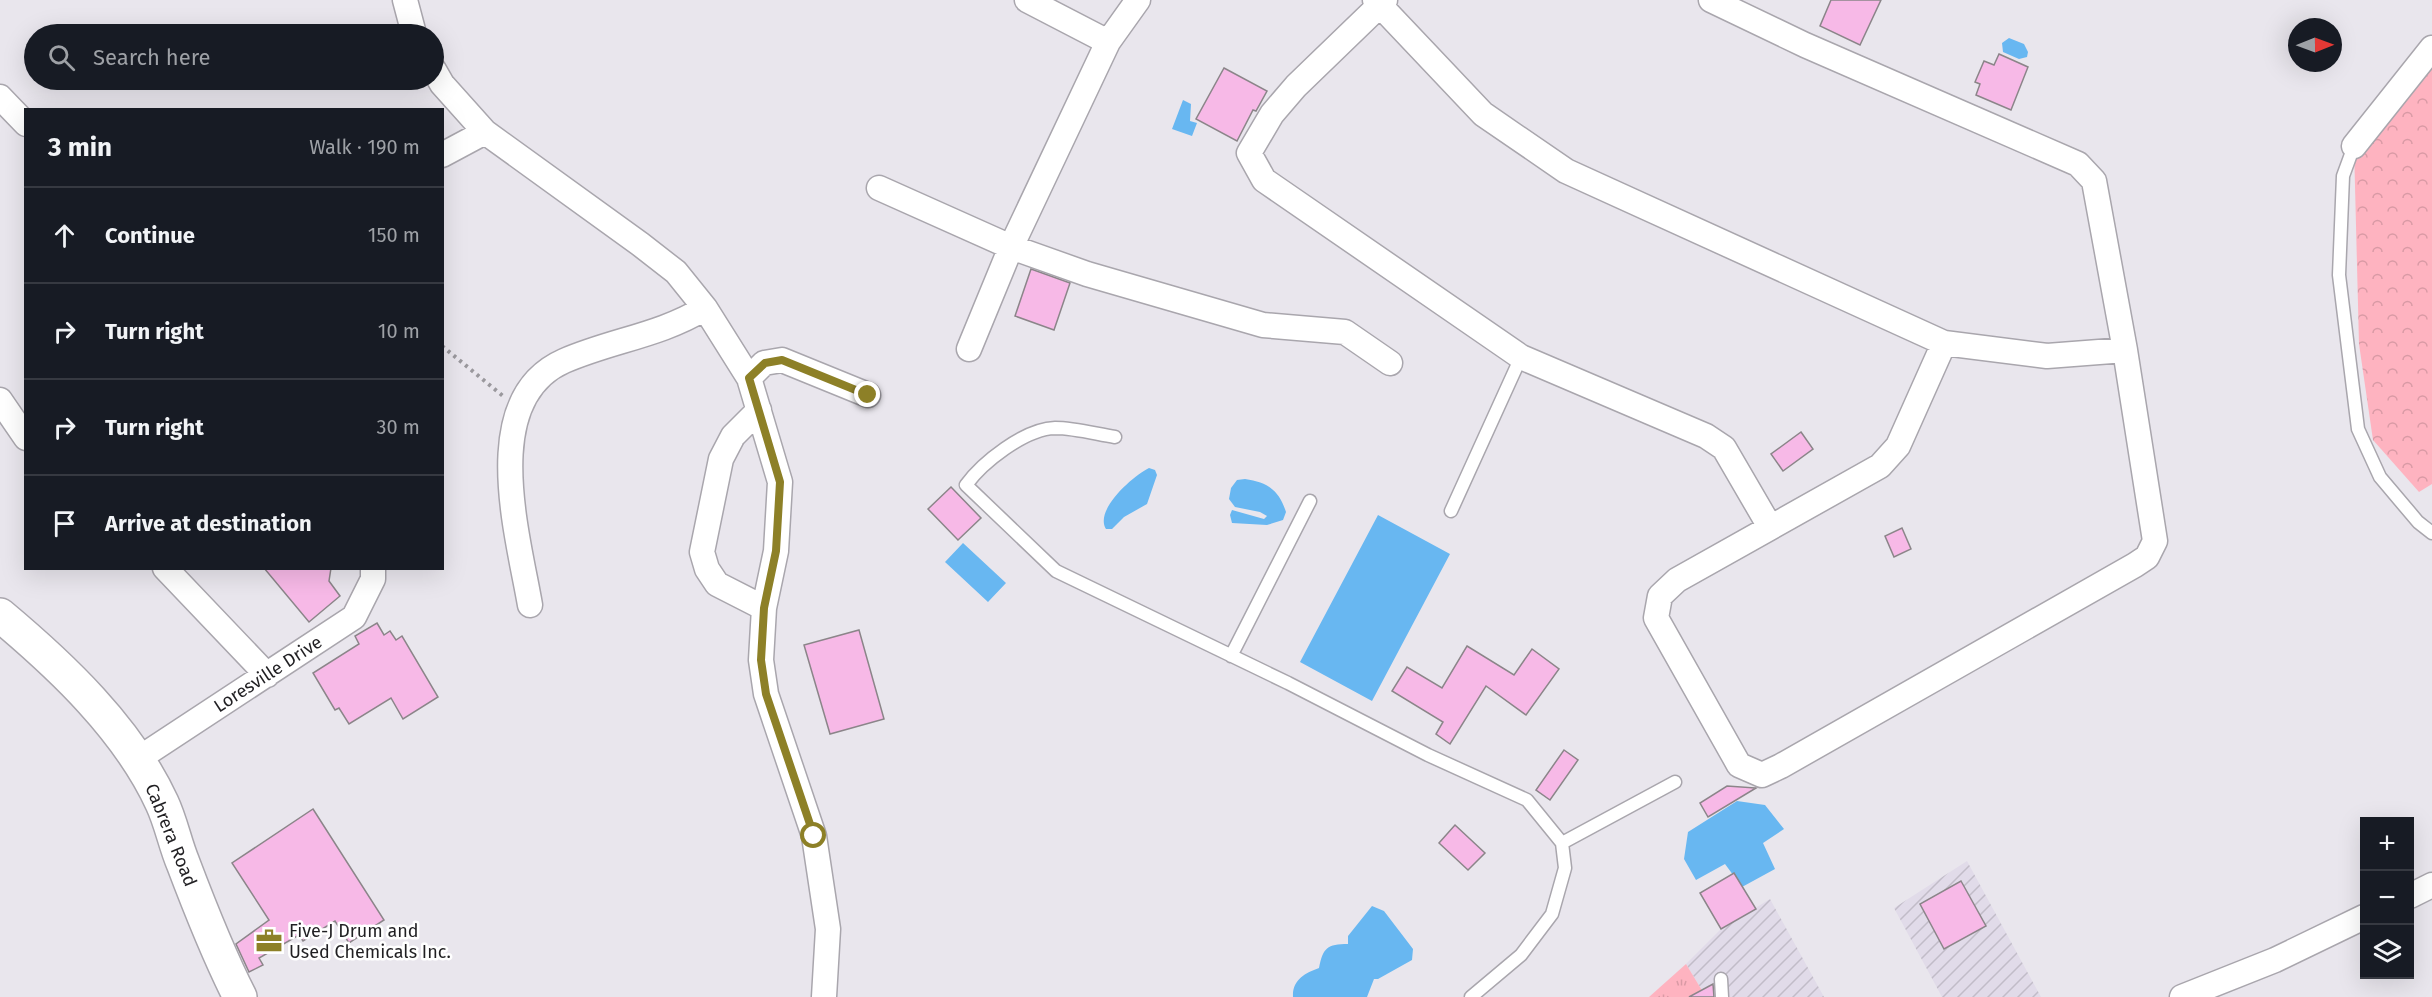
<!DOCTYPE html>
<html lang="en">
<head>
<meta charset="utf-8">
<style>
  :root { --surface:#171b24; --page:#20242c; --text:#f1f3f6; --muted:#9ea1a6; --line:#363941 }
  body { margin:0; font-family:"Fira Sans",sans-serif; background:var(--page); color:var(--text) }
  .controls { position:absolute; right:18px; bottom:18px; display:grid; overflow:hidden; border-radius:0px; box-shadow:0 6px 24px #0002 }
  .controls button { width:54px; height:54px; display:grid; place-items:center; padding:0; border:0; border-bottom:2px solid var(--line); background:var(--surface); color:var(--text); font:30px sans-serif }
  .compass { position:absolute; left:2288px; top:18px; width:54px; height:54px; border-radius:50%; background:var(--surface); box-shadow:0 6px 24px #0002; rotate:89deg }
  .stop { position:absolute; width:18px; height:18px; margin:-14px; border:4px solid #8d8027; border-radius:50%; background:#fff }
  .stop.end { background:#8d8027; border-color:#fff; box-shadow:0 2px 6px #0008 }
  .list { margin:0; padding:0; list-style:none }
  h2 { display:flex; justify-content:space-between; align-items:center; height:78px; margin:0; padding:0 24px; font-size:26px }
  h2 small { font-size:20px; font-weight:400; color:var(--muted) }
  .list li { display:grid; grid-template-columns:39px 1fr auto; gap:18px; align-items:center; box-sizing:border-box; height:96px; padding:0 24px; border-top:2px solid var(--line) }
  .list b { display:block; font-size:22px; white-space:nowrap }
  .list em { font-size:20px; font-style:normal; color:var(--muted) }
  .icon { flex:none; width:33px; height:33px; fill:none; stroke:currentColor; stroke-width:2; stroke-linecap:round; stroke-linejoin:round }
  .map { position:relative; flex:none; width:2432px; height:997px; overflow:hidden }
  .search { position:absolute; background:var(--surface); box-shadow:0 6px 24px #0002; left:24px; top:24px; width:420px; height:66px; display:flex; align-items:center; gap:15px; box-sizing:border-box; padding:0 21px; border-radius:33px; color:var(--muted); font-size:22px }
  .panel { position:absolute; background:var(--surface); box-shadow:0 6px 24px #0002; left:24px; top:108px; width:420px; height:462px; border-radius:0px }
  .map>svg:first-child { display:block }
  .industrial { fill:url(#industrial-furrows) }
  .grass { fill:url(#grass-tufts) }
  .forest { fill:url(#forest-crowns) }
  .water { fill:#68b7f1 }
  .building { fill:#f7b9e7; stroke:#8b8589; stroke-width:1.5 }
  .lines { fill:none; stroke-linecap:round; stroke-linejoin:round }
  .lane-casing { stroke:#a9a6ad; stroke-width:15 }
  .street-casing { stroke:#a9a6ad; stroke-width:27 }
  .secondary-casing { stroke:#a9a6ad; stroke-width:36 }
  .path { stroke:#9a989d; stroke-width:4; stroke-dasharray:3 4.5; stroke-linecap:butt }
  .lane { stroke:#fff; stroke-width:12 }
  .street { stroke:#fff; stroke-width:24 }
  .secondary { stroke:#fff; stroke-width:33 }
  .route { stroke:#8d8027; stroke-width:8 }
  .labels { text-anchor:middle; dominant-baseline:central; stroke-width:5; stroke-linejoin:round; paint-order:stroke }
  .street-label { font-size:18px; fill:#201f22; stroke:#fff }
  .poi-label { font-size:18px; fill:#201f22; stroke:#fff; text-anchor:start }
</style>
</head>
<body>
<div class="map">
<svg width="2432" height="997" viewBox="0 0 2432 997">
  <defs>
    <pattern id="industrial-furrows" width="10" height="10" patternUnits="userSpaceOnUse" patternTransform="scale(1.5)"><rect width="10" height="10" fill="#e1dbe9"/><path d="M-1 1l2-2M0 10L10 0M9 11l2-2" fill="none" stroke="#c1bcc8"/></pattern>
    <pattern id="grass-tufts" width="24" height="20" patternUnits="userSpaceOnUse" patternTransform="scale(1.5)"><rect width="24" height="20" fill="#feb3c0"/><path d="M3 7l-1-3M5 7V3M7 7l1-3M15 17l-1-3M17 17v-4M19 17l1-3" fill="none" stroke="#d99aa5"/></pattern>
    <pattern id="forest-crowns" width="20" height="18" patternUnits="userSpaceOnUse" patternTransform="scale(1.5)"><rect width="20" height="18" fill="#feb3c0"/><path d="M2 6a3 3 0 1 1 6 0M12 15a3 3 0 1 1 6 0" fill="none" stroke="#d99aa5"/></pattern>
  </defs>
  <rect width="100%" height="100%" fill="#e9e6ed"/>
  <path class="industrial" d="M 1967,861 L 2041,997 L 1942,997 L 1894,908 Z
    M 1770,899 L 1824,997 L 1706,997 L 1686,964 L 1721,929 Z"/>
  <path class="grass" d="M 1686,964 L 1706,997 L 1649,997 Z"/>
  <path class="forest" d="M 2432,48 L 2432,484 L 2419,492 L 2373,440 L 2359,344 L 2354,146 Z"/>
  <path class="water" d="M 2009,38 L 2024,44 L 2028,52 L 2027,57 L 2019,59 L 2003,52 L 2002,43 Z
    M 1183,100 L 1191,104 L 1190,121 L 1197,123 L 1192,136 L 1172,129 Z
    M 1149,468 L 1155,470 L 1157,475 L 1147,504 L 1124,517 L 1112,529 L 1106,529 C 1094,510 1133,476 1149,468 Z
    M 1245,479 C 1267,482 1279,490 1286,512 L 1283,520 L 1267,525 L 1232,523 L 1230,515 L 1232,510 L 1264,519 L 1267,516 L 1260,512 L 1235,507 L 1229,499 L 1231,488 L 1237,480 Z
    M 1378,515 L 1450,554 L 1372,701 L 1300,662 Z
    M 963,543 L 1006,583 L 988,602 L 945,562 Z
    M 1737,801 L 1765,805 L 1784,829 L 1763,843 L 1775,869 L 1742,887 L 1725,864 L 1696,880 L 1684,859 L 1688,832 Z
    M 1372,906 L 1384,911 L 1413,949 L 1412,960 L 1378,979 L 1374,979 L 1367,997 L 1293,997 C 1292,980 1305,973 1319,968 C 1323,948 1327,944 1348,944 L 1348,936 Z"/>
  <path class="building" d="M 1831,0 L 1881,0 L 1860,45 L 1820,26 Z
    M 1999,54 L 2028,67 L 2011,110 L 1976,95 L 1980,84 L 1975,82 L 1984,61 L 1994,65 Z
    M 1224,68 L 1267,91 L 1256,111 L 1253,110 L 1237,141 L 1196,119 Z
    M 1031,269 L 1070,283 L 1054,330 L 1015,316 Z
    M 1801,432 L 1813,449 L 1783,471 L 1771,454 Z
    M 951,487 L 981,518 L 958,540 L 928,509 Z
    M 1902,528 L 1911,549 L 1894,557 L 1885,536 Z
    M 264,568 L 331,568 L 329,581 L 340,596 L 309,622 Z
    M 377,623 L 384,635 L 390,631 L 396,640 L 402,636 L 438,697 L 403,719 L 391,698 L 349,724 L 339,708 L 335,710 L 313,673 L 359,644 L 355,636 Z
    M 859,630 L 884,719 L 830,734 L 804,645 Z
    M 1467,646 L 1514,675 L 1532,649 L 1559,669 L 1526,715 L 1486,686 L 1450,744 L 1436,734 L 1443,722 L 1392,691 L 1407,667 L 1442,688 Z
    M 1564,750 L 1578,760 L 1550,800 L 1536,790 Z
    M 1727,786 L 1756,788 L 1708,817 L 1700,803 Z
    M 313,809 L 384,920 L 349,943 L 335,921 L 303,941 L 299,935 L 259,958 L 263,965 L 249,972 L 236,944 L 269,920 L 232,863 Z
    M 1455,825 L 1485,853 L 1468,870 L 1439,843 Z
    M 1734,873 L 1756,909 L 1721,929 L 1700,893 Z
    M 1961,881 L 1986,926 L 1944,949 L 1920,904 Z
    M 1713,984 L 1714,997 L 1689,997 Z"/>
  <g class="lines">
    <g class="lane-casing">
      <path id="lane" d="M 2354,146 L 2343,176 L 2339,275 L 2358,429 L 2380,477 L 2418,522 L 2432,533
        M 1115,437 C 1096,434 1075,428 1055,428 C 1024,429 982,463 966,485 L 1056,571 L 1288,683 L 1428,755 L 1527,800 L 1562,843 L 1565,868 L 1552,914 L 1521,955 L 1471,997
        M 1451,511 L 1521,357
        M 1231,656 L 1310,501
        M 1562,843 L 1675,782
        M 1721,979 L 1722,997"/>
    </g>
    <g class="street-casing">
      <path id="street" d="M 405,0 L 414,34
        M 1027,0 L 1108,42
        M 1375,0 L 1483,114 L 1566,171 L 1944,343 L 2047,356 L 2125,350
        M 1385,0 L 1296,86 L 1272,114 L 1249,153 L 1264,180 L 1521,357 L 1706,436 L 1724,448 L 1770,527
        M 1711,0 L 1805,45 L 2078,164 L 2094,181 L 2125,350 L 2155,541 L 2147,557 L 2135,565 L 1781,766 L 1762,775 L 1739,765 L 1656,618 L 1660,596 L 1677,580 L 1880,466 L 1898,446 L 1944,343
        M 434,70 L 442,84 L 485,132 L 640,244 L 676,272 L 705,308 L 749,378 L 780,482 L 776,551 L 764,608 L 761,660 L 766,694 L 814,836 L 828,929 L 824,997
        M 0,97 L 26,124
        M 2354,146 L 2432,48
        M 442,155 L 485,132
        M 879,188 L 1011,247 L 1087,274 L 1263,325 L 1345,332 L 1390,363
        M 969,349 L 1011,247 L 1108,42 L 1138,0
        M 749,378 L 764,363 L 782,360 L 868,395
        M 0,400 L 26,438
        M 759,410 L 733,436 L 721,459 L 702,552 L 707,569 L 717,584 L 764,608
        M 165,568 L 267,675
        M 530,605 C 518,535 478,399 564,361 C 612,340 659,336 705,308
        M 138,759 L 354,617 L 373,579 L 373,568
        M 2410,896 L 2432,885
        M 2182,997 L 2275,960 L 2364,917"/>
    </g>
    <g class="secondary-casing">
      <path id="secondary" d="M 0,615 C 61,666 128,729 162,803 C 171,822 175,844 183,863 C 200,908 218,954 240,997"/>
    </g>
    <path class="path" d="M 442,346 L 503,396"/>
    <use href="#lane" class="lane"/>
    <use href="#street" class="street"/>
    <use href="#secondary" class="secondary"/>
  </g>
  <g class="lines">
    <path class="route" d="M 814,836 L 766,694 L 761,660 L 764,608 L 776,551 L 780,482 L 749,378 L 765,363 L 782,360 L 868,395"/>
  </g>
  <defs>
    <g id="office-bare" transform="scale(2.07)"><path d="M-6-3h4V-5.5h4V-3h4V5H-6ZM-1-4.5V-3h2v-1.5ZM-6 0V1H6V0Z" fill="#8d8027" stroke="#fff" stroke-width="2.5" paint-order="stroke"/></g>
  </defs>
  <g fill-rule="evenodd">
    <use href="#office-bare" x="269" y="941"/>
  </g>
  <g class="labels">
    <g class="street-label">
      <text transform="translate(268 674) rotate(-33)">Loresville Drive</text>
      <text transform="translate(171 835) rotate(68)">Cabrera Road</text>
    </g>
    <g class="poi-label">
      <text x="289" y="931">Five-J Drum and<tspan x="289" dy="21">Used Chemicals Inc.</tspan></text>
    </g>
  </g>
</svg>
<div class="controls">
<button>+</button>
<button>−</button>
<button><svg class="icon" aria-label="layers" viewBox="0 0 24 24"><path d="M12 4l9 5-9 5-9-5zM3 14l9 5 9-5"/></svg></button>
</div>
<svg class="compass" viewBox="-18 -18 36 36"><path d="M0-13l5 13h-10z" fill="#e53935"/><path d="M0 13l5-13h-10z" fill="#9ea1a6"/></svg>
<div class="stop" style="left:814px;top:836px"></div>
<div class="stop end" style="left:868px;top:395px"></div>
<div class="search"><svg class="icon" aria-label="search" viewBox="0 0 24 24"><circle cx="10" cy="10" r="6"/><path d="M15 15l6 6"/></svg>Search here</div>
<section class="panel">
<h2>3 min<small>Walk · 190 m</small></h2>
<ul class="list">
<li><svg class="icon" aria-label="ahead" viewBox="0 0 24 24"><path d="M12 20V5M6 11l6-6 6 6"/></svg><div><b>Continue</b></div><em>150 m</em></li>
<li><svg class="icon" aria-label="right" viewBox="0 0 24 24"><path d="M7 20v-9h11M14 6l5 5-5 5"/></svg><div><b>Turn right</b></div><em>10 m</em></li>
<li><svg class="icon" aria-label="right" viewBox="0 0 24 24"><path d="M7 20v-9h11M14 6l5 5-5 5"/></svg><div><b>Turn right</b></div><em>30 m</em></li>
<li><svg class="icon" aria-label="arrive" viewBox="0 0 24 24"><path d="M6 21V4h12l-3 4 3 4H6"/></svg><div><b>Arrive at destination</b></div></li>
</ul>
</section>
</div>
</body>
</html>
